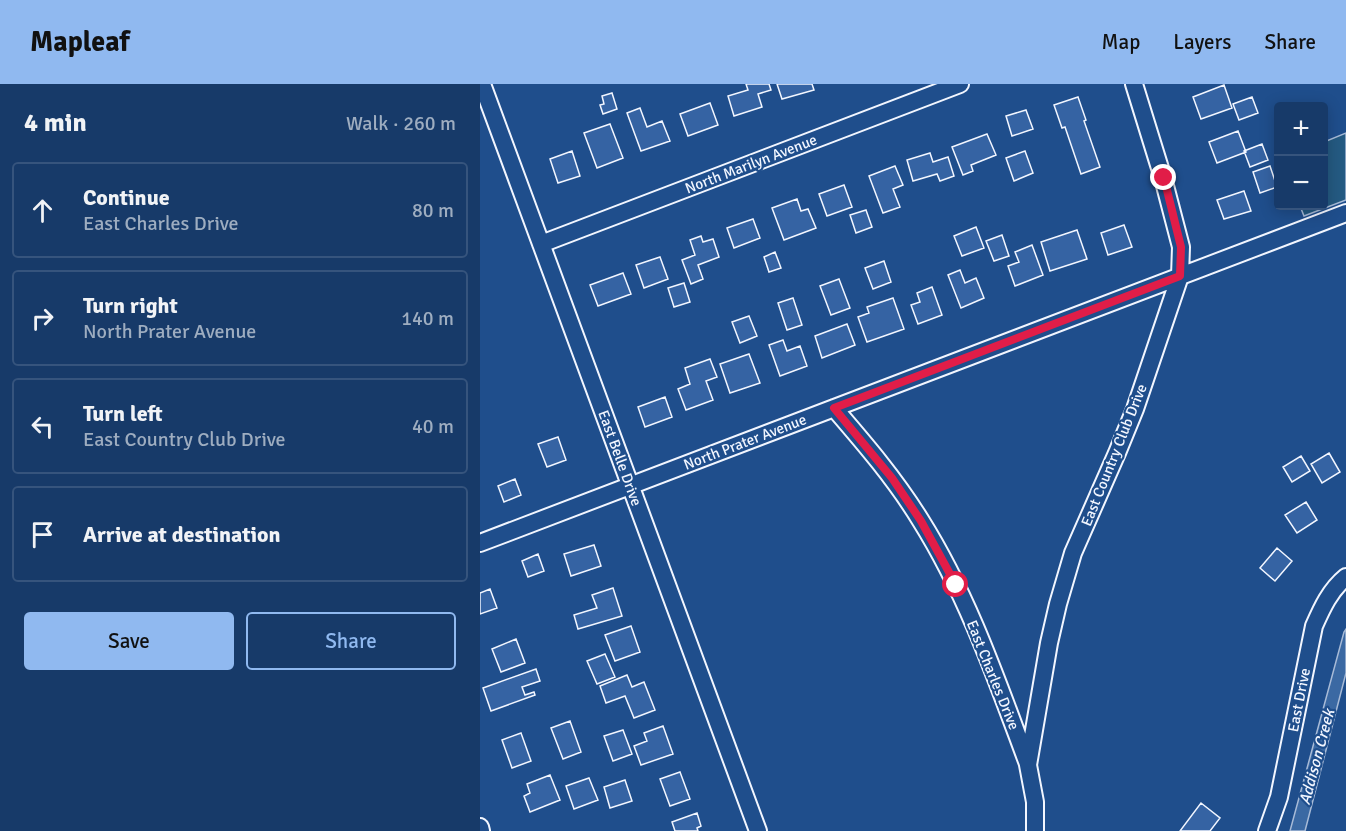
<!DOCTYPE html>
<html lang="en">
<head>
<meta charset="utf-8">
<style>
  :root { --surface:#173a69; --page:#20416f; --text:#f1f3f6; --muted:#9eadc0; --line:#36547d; --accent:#90b9f0 }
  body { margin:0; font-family:Signika,sans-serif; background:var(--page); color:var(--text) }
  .controls { position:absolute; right:18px; top:18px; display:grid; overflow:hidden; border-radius:6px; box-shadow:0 3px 15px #0003 }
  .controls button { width:54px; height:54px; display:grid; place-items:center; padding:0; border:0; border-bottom:2px solid var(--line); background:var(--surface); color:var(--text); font:30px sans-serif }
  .stop { position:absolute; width:18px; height:18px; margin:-14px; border:4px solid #e11d48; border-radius:50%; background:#fff }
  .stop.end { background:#e11d48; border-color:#fff; box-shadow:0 2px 6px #0008 }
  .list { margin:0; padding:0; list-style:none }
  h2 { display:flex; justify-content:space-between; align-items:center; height:78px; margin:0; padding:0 24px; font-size:26px }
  h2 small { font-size:20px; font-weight:400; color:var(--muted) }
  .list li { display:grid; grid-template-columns:39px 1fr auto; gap:18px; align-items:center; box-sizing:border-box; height:96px; margin:0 12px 12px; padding:0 12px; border:2px solid var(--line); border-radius:6px }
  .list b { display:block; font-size:22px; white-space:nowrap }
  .list p { margin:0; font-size:20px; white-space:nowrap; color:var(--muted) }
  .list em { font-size:20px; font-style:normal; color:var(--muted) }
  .actions { display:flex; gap:12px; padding:18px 24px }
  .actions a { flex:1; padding:14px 0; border:2px solid var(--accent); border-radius:6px; text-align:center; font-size:21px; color:var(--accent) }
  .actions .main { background:var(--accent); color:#111 }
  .icon { flex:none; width:33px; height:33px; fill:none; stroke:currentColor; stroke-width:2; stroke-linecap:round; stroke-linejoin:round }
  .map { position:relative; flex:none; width:866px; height:747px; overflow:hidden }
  header { display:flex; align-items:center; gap:36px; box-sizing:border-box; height:84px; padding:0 30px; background:var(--accent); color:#111 }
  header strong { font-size:28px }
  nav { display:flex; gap:33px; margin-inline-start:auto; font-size:21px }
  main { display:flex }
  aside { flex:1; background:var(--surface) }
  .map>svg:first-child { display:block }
  .green { fill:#245a82; stroke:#a8bbd7; stroke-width:1.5 }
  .water { fill:#3b69a3; stroke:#a8bbd7; stroke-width:1.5 }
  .building { fill:#3563a3; stroke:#f2f6ff; stroke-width:1.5 }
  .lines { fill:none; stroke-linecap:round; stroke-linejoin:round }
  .minor-casing { stroke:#f2f6ff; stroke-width:20 }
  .minor { stroke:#1f4e8c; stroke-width:16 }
  .route { stroke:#e11d48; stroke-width:8 }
  .labels { text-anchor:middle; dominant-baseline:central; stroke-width:4.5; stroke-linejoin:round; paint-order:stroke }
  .street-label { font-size:15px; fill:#f2f6ff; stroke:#1f4e8c }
  .water-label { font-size:16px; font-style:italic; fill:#f2f6ff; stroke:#1f4e8c }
</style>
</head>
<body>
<header>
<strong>Mapleaf</strong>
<nav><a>Map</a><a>Layers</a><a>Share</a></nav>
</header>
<main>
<aside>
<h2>4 min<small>Walk · 260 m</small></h2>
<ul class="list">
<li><svg class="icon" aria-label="ahead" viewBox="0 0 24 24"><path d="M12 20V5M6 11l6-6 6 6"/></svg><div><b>Continue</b><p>East Charles Drive</p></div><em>80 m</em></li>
<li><svg class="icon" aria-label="right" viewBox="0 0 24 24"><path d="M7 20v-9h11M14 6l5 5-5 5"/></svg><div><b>Turn right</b><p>North Prater Avenue</p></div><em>140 m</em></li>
<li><svg class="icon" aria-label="left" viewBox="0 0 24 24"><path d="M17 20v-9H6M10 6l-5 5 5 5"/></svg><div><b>Turn left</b><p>East Country Club Drive</p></div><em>40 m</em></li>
<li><svg class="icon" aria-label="arrive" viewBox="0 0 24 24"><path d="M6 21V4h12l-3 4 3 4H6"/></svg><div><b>Arrive at destination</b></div></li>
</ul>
<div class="actions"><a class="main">Save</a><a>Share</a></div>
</aside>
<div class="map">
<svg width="866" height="747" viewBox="0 0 866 747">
  <rect width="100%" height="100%" fill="#1f4e8c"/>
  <path class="green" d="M 866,49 L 866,116 L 824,132 L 820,122 L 844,122 L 844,58 Z"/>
  <path class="water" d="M 866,545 L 866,589 L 825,747 L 810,747 L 864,548 Z"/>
  <path class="building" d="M 266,0 L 289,0 L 291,6 L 278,10 L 282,23 L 254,32 L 248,12 L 268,6 Z
    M 297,0 L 332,0 L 334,6 L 302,15 Z
    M 744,1 L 752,24 L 721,35 L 713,13 Z
    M 132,9 L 137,25 L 123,30 L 120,21 L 124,20 L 122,12 Z
    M 598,13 L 606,36 L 604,37 L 620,83 L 601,90 L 585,43 L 582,44 L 574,21 Z
    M 772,13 L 778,29 L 759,36 L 753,20 Z
    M 230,19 L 238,41 L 208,52 L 200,30 Z
    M 160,24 L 167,43 L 182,37 L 190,57 L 161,67 L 147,29 Z
    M 546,26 L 553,45 L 532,52 L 526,32 Z
    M 130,40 L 143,74 L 117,84 L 104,49 Z
    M 758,47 L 766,68 L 737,79 L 729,58 Z
    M 507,50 L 516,71 L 491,81 L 493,87 L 483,91 L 472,63 Z
    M 782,60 L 788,76 L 770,83 L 764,67 Z
    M 92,67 L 100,92 L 78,99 L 70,75 Z
    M 545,67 L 553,89 L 534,97 L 526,74 Z
    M 450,69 L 453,78 L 468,73 L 474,92 L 460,97 L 457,90 L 433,97 L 427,76 Z
    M 415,82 L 423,101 L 413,105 L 420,123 L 403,129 L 389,92 Z
    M 790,82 L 797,103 L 780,109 L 773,88 Z
    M 364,101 L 372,123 L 347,132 L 339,110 Z
    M 764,107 L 771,127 L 744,135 L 737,116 Z
    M 317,115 L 321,127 L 328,125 L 336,144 L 304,156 L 292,124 Z
    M 386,126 L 392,143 L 376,149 L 370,131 Z
    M 273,135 L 280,154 L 254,164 L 247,144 Z
    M 644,141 L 652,163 L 628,171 L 621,149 Z
    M 496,143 L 504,164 L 482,172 L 474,152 Z
    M 597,146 L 607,175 L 570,187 L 561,158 Z
    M 522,151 L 529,172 L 514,177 L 506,157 Z
    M 221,152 L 223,158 L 233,155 L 239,173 L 218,181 L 223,195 L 211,200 L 202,176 L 215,171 L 210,156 Z
    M 552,161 L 563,191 L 535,202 L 528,182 L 539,178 L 535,168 Z
    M 295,168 L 301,184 L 289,188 L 284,173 Z
    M 180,173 L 188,195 L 164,204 L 156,181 Z
    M 404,177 L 411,198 L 393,205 L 385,184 Z
    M 480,186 L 485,199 L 496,194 L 504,214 L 481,224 L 468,191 Z
    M 143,189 L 151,210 L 118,222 L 110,201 Z
    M 359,195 L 370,224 L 351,231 L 340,202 Z
    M 204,199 L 210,218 L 194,223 L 188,204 Z
    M 452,203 L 462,231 L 438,240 L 431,221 L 440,218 L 437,209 Z
    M 313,214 L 322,241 L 307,246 L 298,219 Z
    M 413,214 L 424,245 L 387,258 L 378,233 L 389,229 L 387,223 Z
    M 269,232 L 277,252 L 260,259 L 252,238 Z
    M 367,240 L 375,261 L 342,274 L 335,252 Z
    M 303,256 L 307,267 L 320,262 L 327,282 L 300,292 L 289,261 Z
    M 269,270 L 280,299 L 250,309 L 240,280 Z
    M 230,275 L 237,293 L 226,297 L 233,316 L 206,326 L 198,305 L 210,300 L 205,284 Z
    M 185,313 L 192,333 L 165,343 L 158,323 Z
    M 78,353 L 86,376 L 67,383 L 58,360 Z
    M 849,369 L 860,388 L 842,399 L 831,380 Z
    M 821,372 L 830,387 L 812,398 L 803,383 Z
    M 35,395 L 41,411 L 24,418 L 18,402 Z
    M 826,418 L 837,436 L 817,449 L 805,431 Z
    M 114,461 L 121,482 L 91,492 L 84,470 Z
    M 797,464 L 812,477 L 795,497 L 780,484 Z
    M 58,470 L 64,487 L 48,493 L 42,477 Z
    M 133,504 L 142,532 L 98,545 L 94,531 L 117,524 L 112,511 Z
    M 10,505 L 17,524 L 0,530 L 0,509 Z
    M 151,542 L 160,568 L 135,577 L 125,551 Z
    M 36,555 L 45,579 L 21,588 L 12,565 Z
    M 125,570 L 135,593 L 117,600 L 107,577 Z
    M 56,585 L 60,597 L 42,603 L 45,611 L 54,608 L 55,611 L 11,627 L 3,604 Z
    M 147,591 L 152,603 L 164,598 L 175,626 L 154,634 L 145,612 L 126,619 L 120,602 Z
    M 90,637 L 101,668 L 83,675 L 71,644 Z
    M 183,642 L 193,670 L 161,681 L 154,662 L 167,657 L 164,649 Z
    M 143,646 L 152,670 L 133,677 L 124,652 Z
    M 41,649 L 51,677 L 32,684 L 22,656 Z
    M 200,688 L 210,715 L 190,722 L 180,695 Z
    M 70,691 L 80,716 L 50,728 L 44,712 L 50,709 L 47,700 Z
    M 109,694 L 118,716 L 94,725 L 86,702 Z
    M 145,696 L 152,717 L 130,724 L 124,703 Z
    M 721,719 L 740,734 L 730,747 L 700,747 Z
    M 217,729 L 221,742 L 217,744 L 218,747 L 195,747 L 192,738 Z"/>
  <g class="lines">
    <g class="minor-casing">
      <path id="minor" d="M 2,0 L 278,747
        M 61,160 L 480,0
        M 354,324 C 385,360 416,396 441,437 C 488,512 517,597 548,680
        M 0,459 L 866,129
        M 0,743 L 1,747
        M 555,747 L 555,718 L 548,681 L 569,559 L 578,520 L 593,469 L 637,369 L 655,325 L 700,192 L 701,163 L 683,94 L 654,0
        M 787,747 L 799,713 L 834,542 C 842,524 850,506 866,493"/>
    </g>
    <use href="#minor" class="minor"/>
  </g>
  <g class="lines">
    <path class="route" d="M 476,501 L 441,437 L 412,394 L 354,324 L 700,192 L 701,163 L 684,94"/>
  </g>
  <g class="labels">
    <g class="street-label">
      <text transform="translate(271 80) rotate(-21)">North Marilyn Avenue</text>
      <text transform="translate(265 358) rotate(-21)">North Prater Avenue</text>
      <text transform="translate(634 371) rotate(-68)">East Country Club Drive</text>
      <text transform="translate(140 374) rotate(70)">East Belle Drive</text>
      <text transform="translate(513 591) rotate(68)">East Charles Drive</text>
      <text transform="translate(819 616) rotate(-79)">East Drive</text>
    </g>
    <g class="water-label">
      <text transform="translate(837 673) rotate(-75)">Addison Creek</text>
    </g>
  </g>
</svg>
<div class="controls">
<button>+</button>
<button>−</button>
</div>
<div class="stop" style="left:476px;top:501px"></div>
<div class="stop end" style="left:684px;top:94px"></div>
</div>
</main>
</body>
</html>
